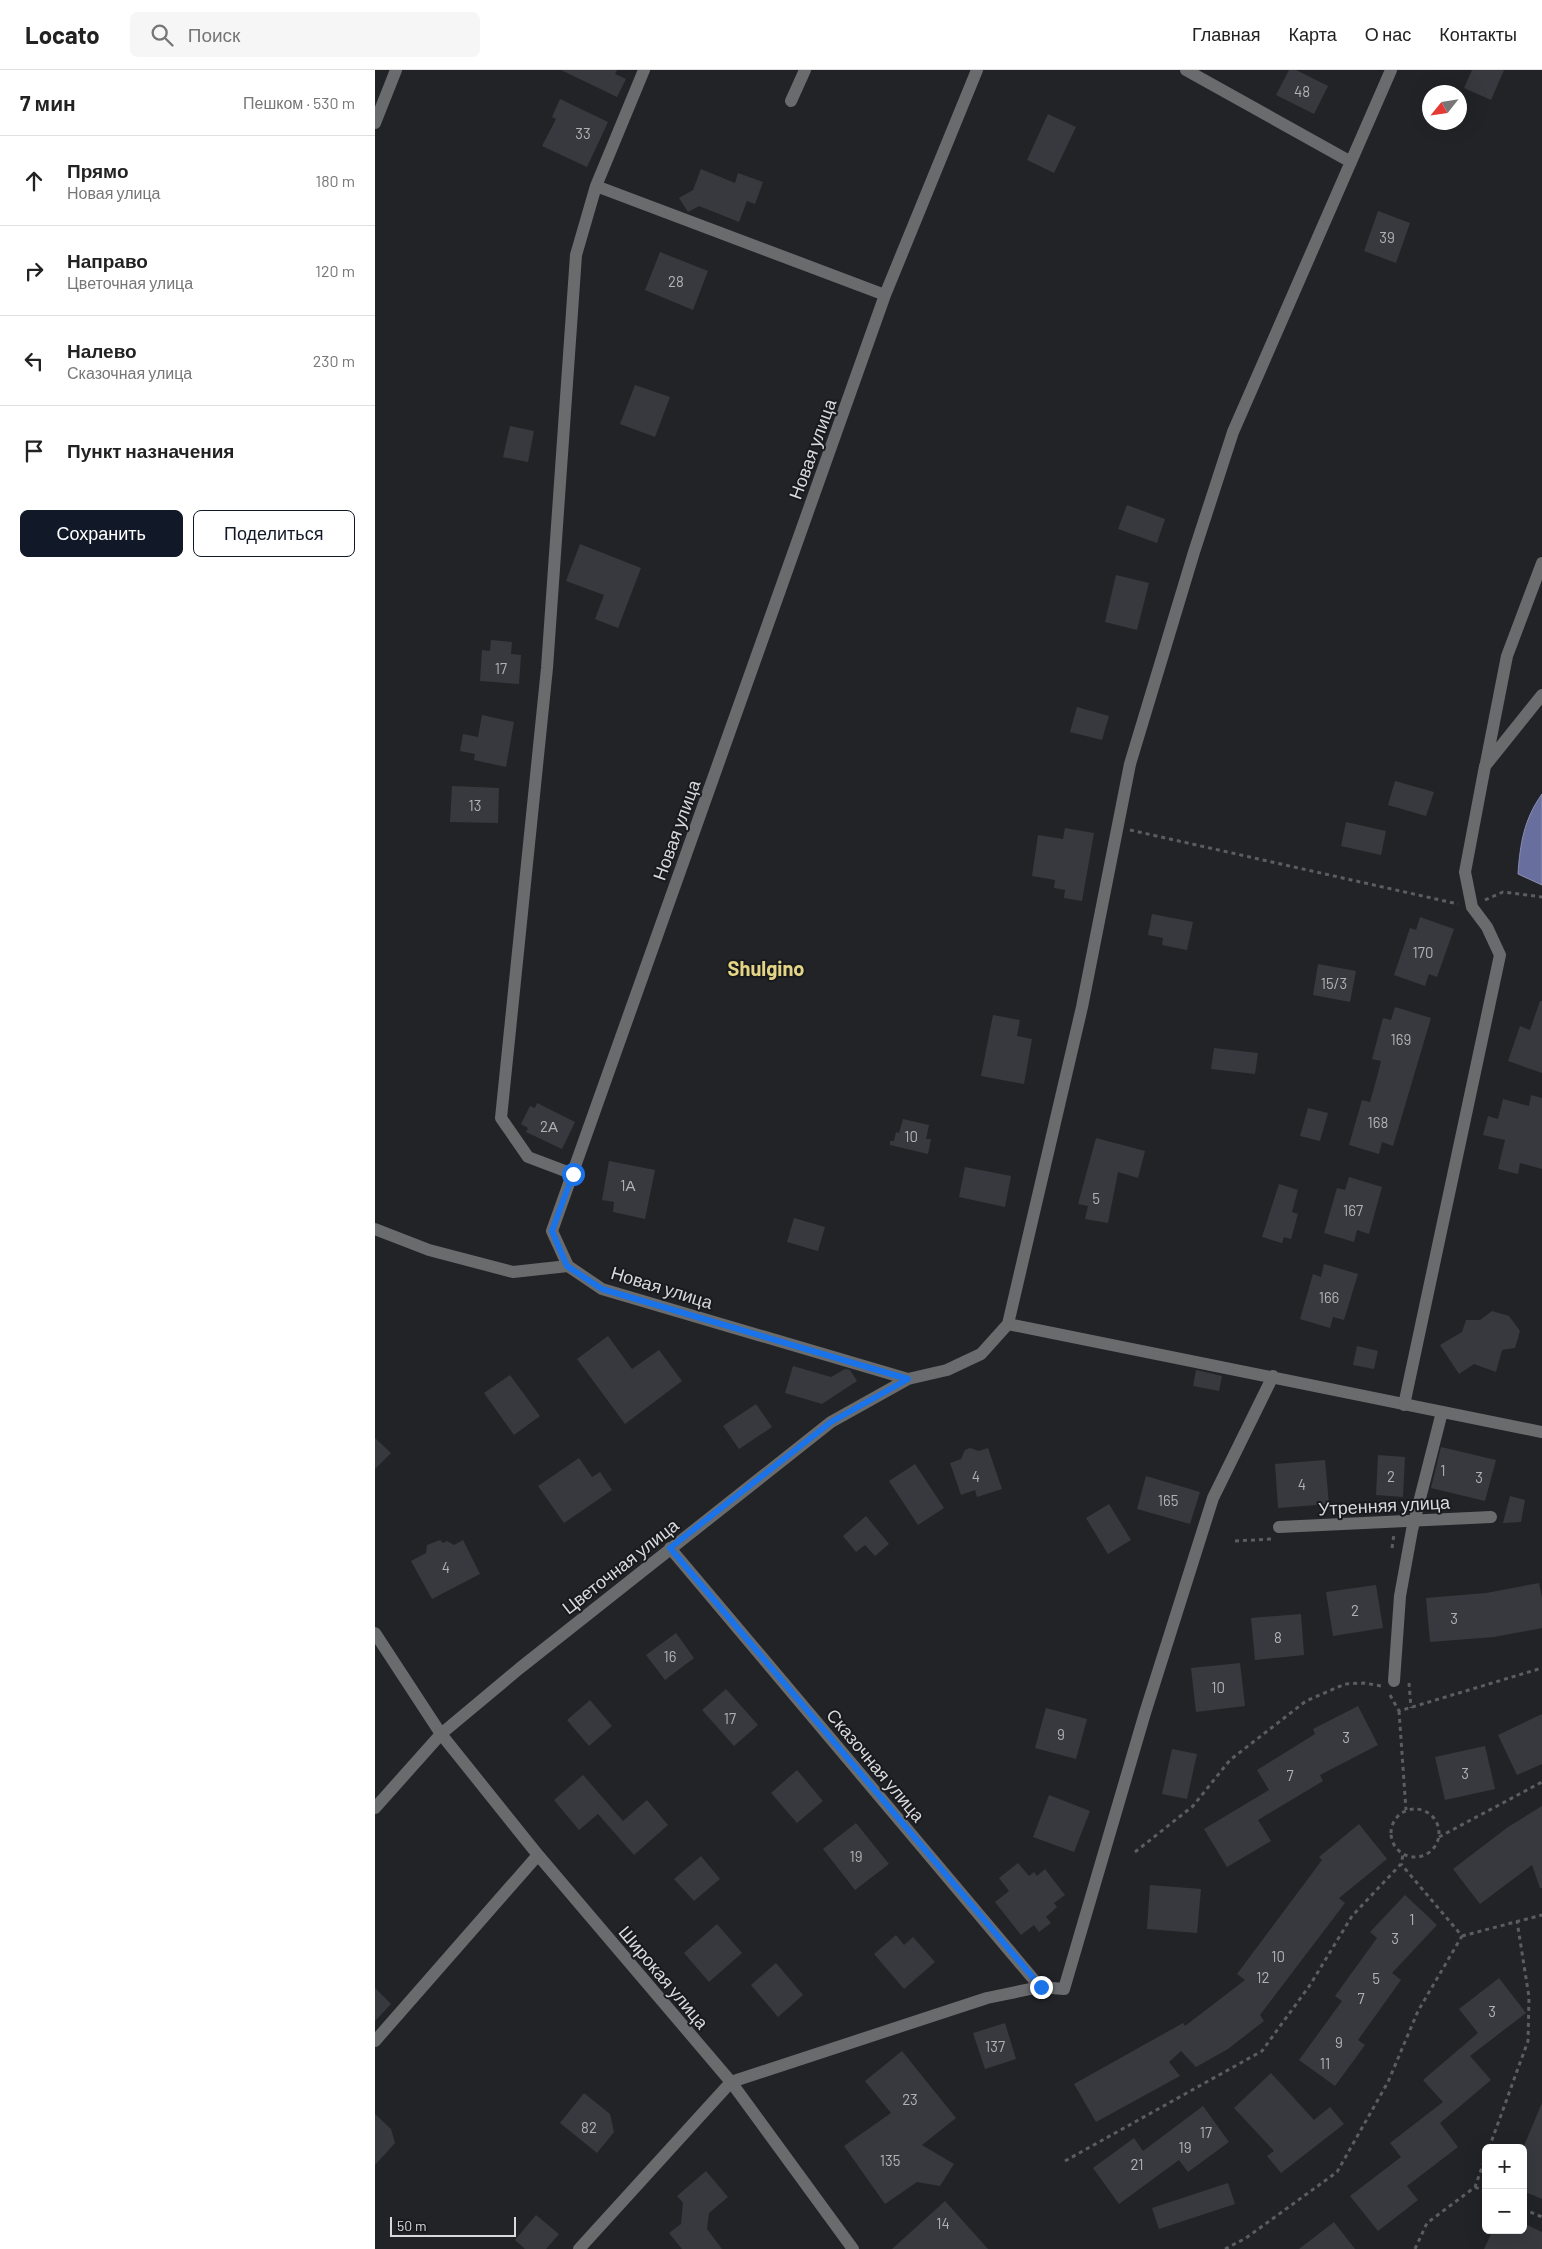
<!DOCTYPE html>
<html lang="ru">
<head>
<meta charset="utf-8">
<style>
  :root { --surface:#fff; --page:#f6f6f6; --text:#222; --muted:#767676; --line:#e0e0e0; --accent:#111827 }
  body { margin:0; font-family:Barlow,sans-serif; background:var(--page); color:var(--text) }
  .controls { position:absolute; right:15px; bottom:15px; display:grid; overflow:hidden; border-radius:8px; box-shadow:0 5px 20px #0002 }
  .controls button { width:45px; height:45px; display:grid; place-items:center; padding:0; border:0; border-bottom:1px solid var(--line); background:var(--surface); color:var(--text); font:25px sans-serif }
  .compass { position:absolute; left:1047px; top:15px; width:45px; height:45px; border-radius:50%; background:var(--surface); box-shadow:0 5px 20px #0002; rotate:240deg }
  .scale { position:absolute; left:15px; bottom:12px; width:126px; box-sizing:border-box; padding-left:5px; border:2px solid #d9d9dc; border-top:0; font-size:14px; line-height:18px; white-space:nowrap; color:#d9d9dc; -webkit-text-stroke:4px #191a1e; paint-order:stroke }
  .stop { position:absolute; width:15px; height:15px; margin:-11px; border:4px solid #1a73e8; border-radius:50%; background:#fff }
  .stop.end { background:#1a73e8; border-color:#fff; box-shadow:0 1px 5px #0008 }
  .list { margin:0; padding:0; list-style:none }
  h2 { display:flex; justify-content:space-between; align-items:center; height:65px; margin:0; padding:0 20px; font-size:21px }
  h2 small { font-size:16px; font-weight:400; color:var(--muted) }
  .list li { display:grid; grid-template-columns:32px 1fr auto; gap:15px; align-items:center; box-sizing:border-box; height:90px; padding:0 20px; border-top:1px solid var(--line) }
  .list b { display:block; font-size:19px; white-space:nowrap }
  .list p { margin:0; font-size:16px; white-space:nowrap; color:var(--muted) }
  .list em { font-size:16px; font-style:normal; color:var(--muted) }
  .actions { display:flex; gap:10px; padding:15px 20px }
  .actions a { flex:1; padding:11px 0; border:1px solid var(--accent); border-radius:8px; text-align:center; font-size:18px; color:var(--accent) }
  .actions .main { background:var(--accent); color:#fff }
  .icon { flex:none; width:28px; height:28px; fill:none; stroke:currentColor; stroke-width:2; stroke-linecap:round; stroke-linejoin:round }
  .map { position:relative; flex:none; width:1167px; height:2179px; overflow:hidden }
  header { display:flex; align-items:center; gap:30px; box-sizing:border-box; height:70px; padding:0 25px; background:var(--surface); border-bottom:1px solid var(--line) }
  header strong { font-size:24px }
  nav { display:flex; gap:28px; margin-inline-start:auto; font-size:18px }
  .search { width:350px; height:45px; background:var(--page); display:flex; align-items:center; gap:12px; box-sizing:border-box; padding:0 18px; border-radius:8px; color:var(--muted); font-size:19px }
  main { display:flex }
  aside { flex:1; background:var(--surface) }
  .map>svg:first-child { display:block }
  .water { fill:#686e9d; stroke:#8a8eb0 }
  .building { fill:#38393e }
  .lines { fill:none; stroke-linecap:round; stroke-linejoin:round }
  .path { stroke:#5c5d60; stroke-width:3; stroke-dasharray:4 4; stroke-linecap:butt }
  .minor { stroke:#6a6b6d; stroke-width:12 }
  .route { stroke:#1a73e8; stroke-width:6 }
  .labels { text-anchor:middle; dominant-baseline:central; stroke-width:4; stroke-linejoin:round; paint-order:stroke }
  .number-label { font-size:15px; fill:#b1b1b4 }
  .street-label { font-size:18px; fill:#d9d9dc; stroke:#191a1e }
  .quarter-label { font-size:20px; font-weight:bold; fill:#e4d586; stroke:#191a1e }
</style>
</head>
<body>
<header>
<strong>Locato</strong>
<div class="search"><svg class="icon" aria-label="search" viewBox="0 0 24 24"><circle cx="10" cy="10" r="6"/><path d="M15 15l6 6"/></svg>Поиск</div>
<nav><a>Главная</a><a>Карта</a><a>О нас</a><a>Контакты</a></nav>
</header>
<main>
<aside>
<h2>7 мин<small>Пешком · 530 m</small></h2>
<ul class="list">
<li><svg class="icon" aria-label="ahead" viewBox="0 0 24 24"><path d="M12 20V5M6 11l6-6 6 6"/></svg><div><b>Прямо</b><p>Новая улица</p></div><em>180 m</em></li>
<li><svg class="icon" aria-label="right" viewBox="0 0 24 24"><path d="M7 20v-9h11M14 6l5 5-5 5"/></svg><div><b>Направо</b><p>Цветочная улица</p></div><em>120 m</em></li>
<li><svg class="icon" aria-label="left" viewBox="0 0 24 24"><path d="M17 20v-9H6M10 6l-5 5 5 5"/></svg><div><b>Налево</b><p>Сказочная улица</p></div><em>230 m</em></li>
<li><svg class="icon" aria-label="arrive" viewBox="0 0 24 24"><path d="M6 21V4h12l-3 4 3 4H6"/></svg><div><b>Пункт назначения</b></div></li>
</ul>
<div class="actions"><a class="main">Сохранить</a><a>Поделиться</a></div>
</aside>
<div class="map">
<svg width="1167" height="2179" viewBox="0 0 1167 2179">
  <rect width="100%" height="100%" fill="#222327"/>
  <path class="water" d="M 1167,724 L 1167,815 L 1143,804 C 1145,774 1149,749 1167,724 Z"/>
  <path class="building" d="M 186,0 L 242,0 L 240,4 L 251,9 L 242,27 Z
    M 914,0 L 921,0 L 953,16 L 939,44 L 901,25 Z
    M 1097,0 L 1129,0 L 1116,30 L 1089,18 Z
    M 185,29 L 233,52 L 212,97 L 167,76 L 181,49 L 177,47 Z
    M 673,44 L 701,57 L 679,103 L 652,90 Z
    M 326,99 L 360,113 L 363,103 L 388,112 L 380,134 L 372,131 L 364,152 L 324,136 L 313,142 L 304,128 L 318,120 Z
    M 1003,141 L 1035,153 L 1021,193 L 989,181 Z
    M 285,182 L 333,201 L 318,240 L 270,220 Z
    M 260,315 L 295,327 L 280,367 L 245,354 Z
    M 135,356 L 159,361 L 153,392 L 128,387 Z
    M 752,435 L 790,449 L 782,473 L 743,459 Z
    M 205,474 L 266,498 L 243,558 L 220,549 L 229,525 L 191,511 Z
    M 741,505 L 774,513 L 762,560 L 730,552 Z
    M 116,570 L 137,572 L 136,584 L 146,585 L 144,614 L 105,611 L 107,580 L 115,581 Z
    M 702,637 L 734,646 L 727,670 L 695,662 Z
    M 107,645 L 139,652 L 131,697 L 99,690 L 100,684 L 85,681 L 88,664 L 103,667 Z
    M 1020,711 L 1059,722 L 1051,746 L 1013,735 Z
    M 77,716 L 124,718 L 123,753 L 75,752 Z
    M 971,752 L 1011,761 L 1006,785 L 966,776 Z
    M 690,758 L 719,763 L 707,831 L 689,828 L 690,820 L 679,818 L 680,810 L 657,806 L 663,765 L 688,769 Z
    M 777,844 L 818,852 L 812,880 L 787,875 L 788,868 L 773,865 Z
    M 1045,847 L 1079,859 L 1062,907 L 1054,904 L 1050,916 L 1019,905 L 1035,858 L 1041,860 Z
    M 943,894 L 981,901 L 975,932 L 938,925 Z
    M 1165,931 L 1167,931 L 1167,1003 L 1133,991 L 1145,956 L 1155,960 Z
    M 1020,937 L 1056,948 L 1018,1076 L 1007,1072 L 1004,1084 L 974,1075 L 987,1030 L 995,1032 L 1002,1007 L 1006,991 L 997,989 L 1008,948 L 1016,950 Z
    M 618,945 L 645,950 L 642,966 L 657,969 L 649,1014 L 606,1006 Z
    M 839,978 L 883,983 L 880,1004 L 836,999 Z
    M 1156,1025 L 1167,1028 L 1167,1099 L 1145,1093 L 1143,1104 L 1123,1099 L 1130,1070 L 1108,1065 L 1113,1046 L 1123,1049 L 1128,1029 L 1154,1036 Z
    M 162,1033 L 200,1052 L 187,1079 L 151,1062 L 153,1058 L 146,1054 L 155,1036 L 160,1038 Z
    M 933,1038 L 953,1043 L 945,1071 L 925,1066 Z
    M 528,1049 L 554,1055 L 551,1069 L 556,1069 L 553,1084 L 515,1075 L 515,1071 L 519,1071 L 521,1062 L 524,1063 Z
    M 721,1068 L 770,1081 L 763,1108 L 743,1102 L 733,1153 L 710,1149 L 713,1136 L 703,1134 Z
    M 234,1091 L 280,1100 L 270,1149 L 238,1142 L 239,1132 L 227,1130 Z
    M 590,1097 L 636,1106 L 630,1137 L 584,1127 Z
    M 974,1107 L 1007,1117 L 994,1164 L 982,1160 L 979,1172 L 949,1163 L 962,1118 L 970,1120 Z
    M 904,1114 L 923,1120 L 917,1142 L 923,1144 L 916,1169 L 909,1167 L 907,1173 L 887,1167 Z
    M 419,1148 L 450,1157 L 443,1181 L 412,1172 Z
    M 949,1194 L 983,1204 L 969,1250 L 958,1247 L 955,1258 L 925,1249 L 938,1204 L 946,1207 Z
    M 1117,1241 L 1134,1246 L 1145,1261 L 1140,1278 L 1127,1280 L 1121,1302 L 1099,1294 L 1084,1304 L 1065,1275 L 1087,1262 L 1091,1250 L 1105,1250 Z
    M 233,1266 L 257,1299 L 284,1280 L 307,1311 L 250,1354 L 202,1289 Z
    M 982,1276 L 1003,1281 L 999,1299 L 978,1295 Z
    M 418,1296 L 456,1307 L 470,1299 L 475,1300 L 482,1311 L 447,1334 L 410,1323 Z
    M 821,1300 L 847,1306 L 844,1321 L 818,1316 Z
    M 135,1305 L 165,1346 L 139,1365 L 109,1323 Z
    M 381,1334 L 397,1357 L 364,1379 L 348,1356 Z
    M 0,1368 L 16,1383 L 0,1399 Z
    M 1066,1377 L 1121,1390 L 1110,1431 L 1056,1418 Z
    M 595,1378 L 604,1381 L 613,1378 L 627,1419 L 602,1427 L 600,1420 L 586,1425 L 575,1393 L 586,1389 L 590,1380 Z
    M 1003,1385 L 1030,1387 L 1028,1427 L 1001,1425 Z
    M 204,1388 L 217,1407 L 225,1402 L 237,1420 L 189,1453 L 163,1416 Z
    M 950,1390 L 954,1434 L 903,1438 L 900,1394 Z
    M 540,1394 L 569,1438 L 543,1455 L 514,1411 Z
    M 771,1406 L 825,1422 L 815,1454 L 762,1439 Z
    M 1135,1426 L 1150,1430 L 1146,1452 L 1128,1453 Z
    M 734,1434 L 756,1470 L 733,1484 L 711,1448 Z
    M 491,1446 L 514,1474 L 500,1486 L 490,1475 L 481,1482 L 468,1466 Z
    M 65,1470 L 68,1473 L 72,1471 L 79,1475 L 88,1470 L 105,1504 L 57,1529 L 36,1491 L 51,1483 L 52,1475 Z
    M 1164,1513 L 1167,1528 L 1167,1558 L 1119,1567 L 1055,1572 L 1051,1528 L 1111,1523 Z
    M 1001,1515 L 1008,1558 L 958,1566 L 951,1522 Z
    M 926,1544 L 929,1585 L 880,1590 L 876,1548 Z
    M 301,1563 L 319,1588 L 290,1610 L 271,1585 Z
    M 865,1593 L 870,1636 L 821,1642 L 816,1598 Z
    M 351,1619 L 383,1655 L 359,1676 L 327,1640 Z
    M 215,1630 L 237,1656 L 214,1676 L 192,1650 Z
    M 983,1636 L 1003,1675 L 945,1705 L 948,1711 L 883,1750 L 896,1771 L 852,1797 L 829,1759 L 894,1720 L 882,1700 L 940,1664 L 938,1659 Z
    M 671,1638 L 712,1649 L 701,1689 L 660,1678 Z
    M 1167,1644 L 1167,1694 L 1142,1705 L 1123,1665 Z
    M 1110,1676 L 1120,1719 L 1070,1730 L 1060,1687 Z
    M 797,1679 L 822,1684 L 812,1729 L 787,1724 Z
    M 422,1700 L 448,1731 L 422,1753 L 396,1723 Z
    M 208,1705 L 248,1751 L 272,1730 L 293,1755 L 259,1785 L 223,1744 L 204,1760 L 179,1730 Z
    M 674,1725 L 715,1741 L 699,1782 L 658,1767 Z
    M 1167,1736 L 1167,1818 L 1165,1818 L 1157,1795 L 1105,1834 L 1078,1799 L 1133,1757 Z
    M 481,1753 L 514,1794 L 480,1820 L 448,1779 Z
    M 984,1754 L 1012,1789 L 964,1828 L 970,1833 L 885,1945 L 889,1951 L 853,1979 L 821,1997 L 806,1981 L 794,1992 L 805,2006 L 721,2052 L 699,2014 L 808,1953 L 810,1956 L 870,1910 L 862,1904 L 947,1790 L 944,1787 Z
    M 326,1786 L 345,1809 L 319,1831 L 299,1809 Z
    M 643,1793 L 654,1806 L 659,1802 L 662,1806 L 670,1799 L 690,1825 L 679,1833 L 682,1837 L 671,1847 L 676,1853 L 664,1862 L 659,1855 L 646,1865 L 620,1832 L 634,1821 L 624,1808 Z
    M 775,1815 L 826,1819 L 822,1863 L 772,1859 Z
    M 1030,1825 L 1062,1855 L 1017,1903 L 1026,1910 L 983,1970 L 990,1975 L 960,2016 L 924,1990 L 967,1931 L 960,1926 L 1002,1868 L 995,1862 Z
    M 342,1854 L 367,1883 L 334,1912 L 309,1883 Z
    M 521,1865 L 529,1875 L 538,1867 L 560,1892 L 529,1919 L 499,1884 Z
    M 401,1893 L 428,1925 L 403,1947 L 376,1915 Z
    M 1124,1908 L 1151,1943 L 1095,1986 L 1116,2010 L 1065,2053 L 1083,2077 L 1032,2116 L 1043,2130 L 1003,2161 L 975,2126 L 1026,2087 L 1015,2073 L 1068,2032 L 1048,2010 L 1103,1963 L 1084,1939 Z
    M 0,1918 L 16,1934 L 0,1951 Z
    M 630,1953 L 641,1989 L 610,1999 L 598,1963 Z
    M 527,1981 L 581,2048 L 547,2075 L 579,2094 L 565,2116 L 542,2112 L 510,2134 L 469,2076 L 516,2043 L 490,2011 Z
    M 896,2003 L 939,2050 L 955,2037 L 969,2054 L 906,2103 L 892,2086 L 899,2081 L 859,2038 Z
    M 209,2023 L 235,2044 L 239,2062 L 222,2083 L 185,2053 Z
    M 1167,2033 L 1167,2129 L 1148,2121 L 1148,2078 Z
    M 828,2036 L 854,2072 L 813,2102 L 804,2090 L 744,2134 L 718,2098 L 759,2068 L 768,2081 Z
    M 0,2044 L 16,2059 L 20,2073 L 0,2095 Z
    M 331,2101 L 353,2127 L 334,2143 L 332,2159 L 347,2179 L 307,2179 L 294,2163 L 306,2154 L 308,2133 L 302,2126 Z
    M 853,2113 L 860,2134 L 784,2159 L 777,2138 Z
    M 570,2131 L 613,2179 L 517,2179 Z
    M 161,2145 L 184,2164 L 171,2179 L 150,2179 L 140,2170 Z
    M 959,2152 L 980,2179 L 924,2179 Z
    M 1148,2153 L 1167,2162 L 1167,2179 L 1109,2179 L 1118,2160 L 1148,2160 Z"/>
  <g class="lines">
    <path class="path" d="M 755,760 L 1083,834
      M 1110,830 L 1128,822 L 1167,827
      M 860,1471 L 897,1469
      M 1017,1478 L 1019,1464
      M 1034,1613 L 1036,1638
      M 1015,1625 L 1024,1641 L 1167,1598
      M 1024,1641 L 1031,1740
      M1016 1763a24 24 0 1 1 48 0a24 24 0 1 1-48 0Z
      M 1064,1767 L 1167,1712
      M 760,1782 L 818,1736 L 855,1690 L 931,1631 L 970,1614 L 989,1613 L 1006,1616
      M 1087,1866 L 1167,1845
      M 1114,2078 L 1153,1971 L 1154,1927 L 1142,1851
      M 690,2091 L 887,1981 L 935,1915 L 977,1846 L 1026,1794 L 1028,1785
      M 1100,2117 L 1111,2122
      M 1148,2139 L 1167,2147
      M 850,2179 L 871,2168 L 962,2102 L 1013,2012 L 1043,1941 L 1087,1866 L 1026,1794
      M 1040,2179 L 1052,2153 L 1100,2117 L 1111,2086"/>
    <path class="minor" d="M 811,0 L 976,92
      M 416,31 L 430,0
      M 0,53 L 21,0
      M 221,116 L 510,225
      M 1111,693 L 1132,586 L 1167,493
      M 198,1104 L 153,1087 L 126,1048 L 172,598 L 201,185 L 221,116 L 269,0
      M 0,1159 L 54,1180 L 138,1202 L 193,1196
      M 633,1254 L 1167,1362
      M 533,1309 L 227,1219 L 193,1196 L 177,1161 L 510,225 L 602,0
      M 1029,1335 L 1125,885 L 1112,857 L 1097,837 L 1090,802 L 1110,696 L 1167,625
      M 904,1457 L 1116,1447
      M 295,1478 L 665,1917 L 689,1919 L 770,1643 L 838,1428 L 898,1306
      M 0,1563 L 66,1664 L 163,1785 L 356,2012 L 478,2179
      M 1019,1611 L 1025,1526 L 1037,1460 L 1067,1342
      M 0,1738 L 66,1664 L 145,1598 L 456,1352 L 533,1309 L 572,1300 L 606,1284 L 633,1254 L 707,937 L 755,694 L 819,482 L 858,362 L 1016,0
      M 0,1971 L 163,1785
      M 204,2179 L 356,2012 L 612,1928 L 665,1917"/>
  </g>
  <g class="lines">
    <path class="route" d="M 198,1104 L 177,1161 L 192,1196 L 227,1219 L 533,1309 L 456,1352 L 295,1478 L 666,1917"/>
  </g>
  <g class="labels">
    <g class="number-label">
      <text x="927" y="21">48</text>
      <text x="208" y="63">33</text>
      <text x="1012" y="167">39</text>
      <text x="301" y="211">28</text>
      <text x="126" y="598">17</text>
      <text x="100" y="735">13</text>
      <text x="1048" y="882">170</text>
      <text x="959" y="913">15/3</text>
      <text x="1026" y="969">169</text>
      <text x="1003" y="1052">168</text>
      <text x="174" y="1056">2А</text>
      <text x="536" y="1066">10</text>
      <text x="253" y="1115">1А</text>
      <text x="721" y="1128">5</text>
      <text x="978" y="1140">167</text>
      <text x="954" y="1227">166</text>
      <text x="1068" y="1400">1</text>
      <text x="601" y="1406">4</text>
      <text x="1016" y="1406">2</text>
      <text x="1104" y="1407">3</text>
      <text x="927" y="1414">4</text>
      <text x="793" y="1430">165</text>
      <text x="71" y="1497">4</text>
      <text x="980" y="1540">2</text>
      <text x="1079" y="1548">3</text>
      <text x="903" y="1567">8</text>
      <text x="295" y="1586">16</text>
      <text x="843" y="1617">10</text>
      <text x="355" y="1648">17</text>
      <text x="686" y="1664">9</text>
      <text x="971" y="1667">3</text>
      <text x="1090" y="1703">3</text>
      <text x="915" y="1705">7</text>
      <text x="481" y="1786">19</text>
      <text x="1037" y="1849">1</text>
      <text x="1020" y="1868">3</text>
      <text x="903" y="1886">10</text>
      <text x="888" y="1907">12</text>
      <text x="1001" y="1908">5</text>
      <text x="986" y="1928">7</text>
      <text x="1117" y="1941">3</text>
      <text x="964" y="1972">9</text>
      <text x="620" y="1976">137</text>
      <text x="950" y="1993">11</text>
      <text x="535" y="2029">23</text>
      <text x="214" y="2057">82</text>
      <text x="831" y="2062">17</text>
      <text x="810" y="2077">19</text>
      <text x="515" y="2090">135</text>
      <text x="762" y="2094">21</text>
      <text x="568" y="2153">14</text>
    </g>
    <g class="street-label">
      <text transform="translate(437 379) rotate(-70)">Новая улица</text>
      <text transform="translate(301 760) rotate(-70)">Новая улица</text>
      <text transform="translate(287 1217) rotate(17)">Новая улица</text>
      <text transform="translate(1009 1435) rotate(-3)">Утренняя улица</text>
      <text transform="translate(245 1496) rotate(-38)">Цветочная улица</text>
      <text transform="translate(501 1695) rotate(50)">Сказочная улица</text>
      <text transform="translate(289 1907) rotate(50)">Широкая улица</text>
    </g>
    <g class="quarter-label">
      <text x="391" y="898">Shulgino</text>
    </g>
  </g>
</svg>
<div class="controls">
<button>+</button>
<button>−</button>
</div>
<svg class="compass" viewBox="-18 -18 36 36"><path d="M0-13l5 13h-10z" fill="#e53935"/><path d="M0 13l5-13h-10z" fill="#767676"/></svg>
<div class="scale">50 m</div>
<div class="stop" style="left:198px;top:1104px"></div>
<div class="stop end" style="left:666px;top:1917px"></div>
</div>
</main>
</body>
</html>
